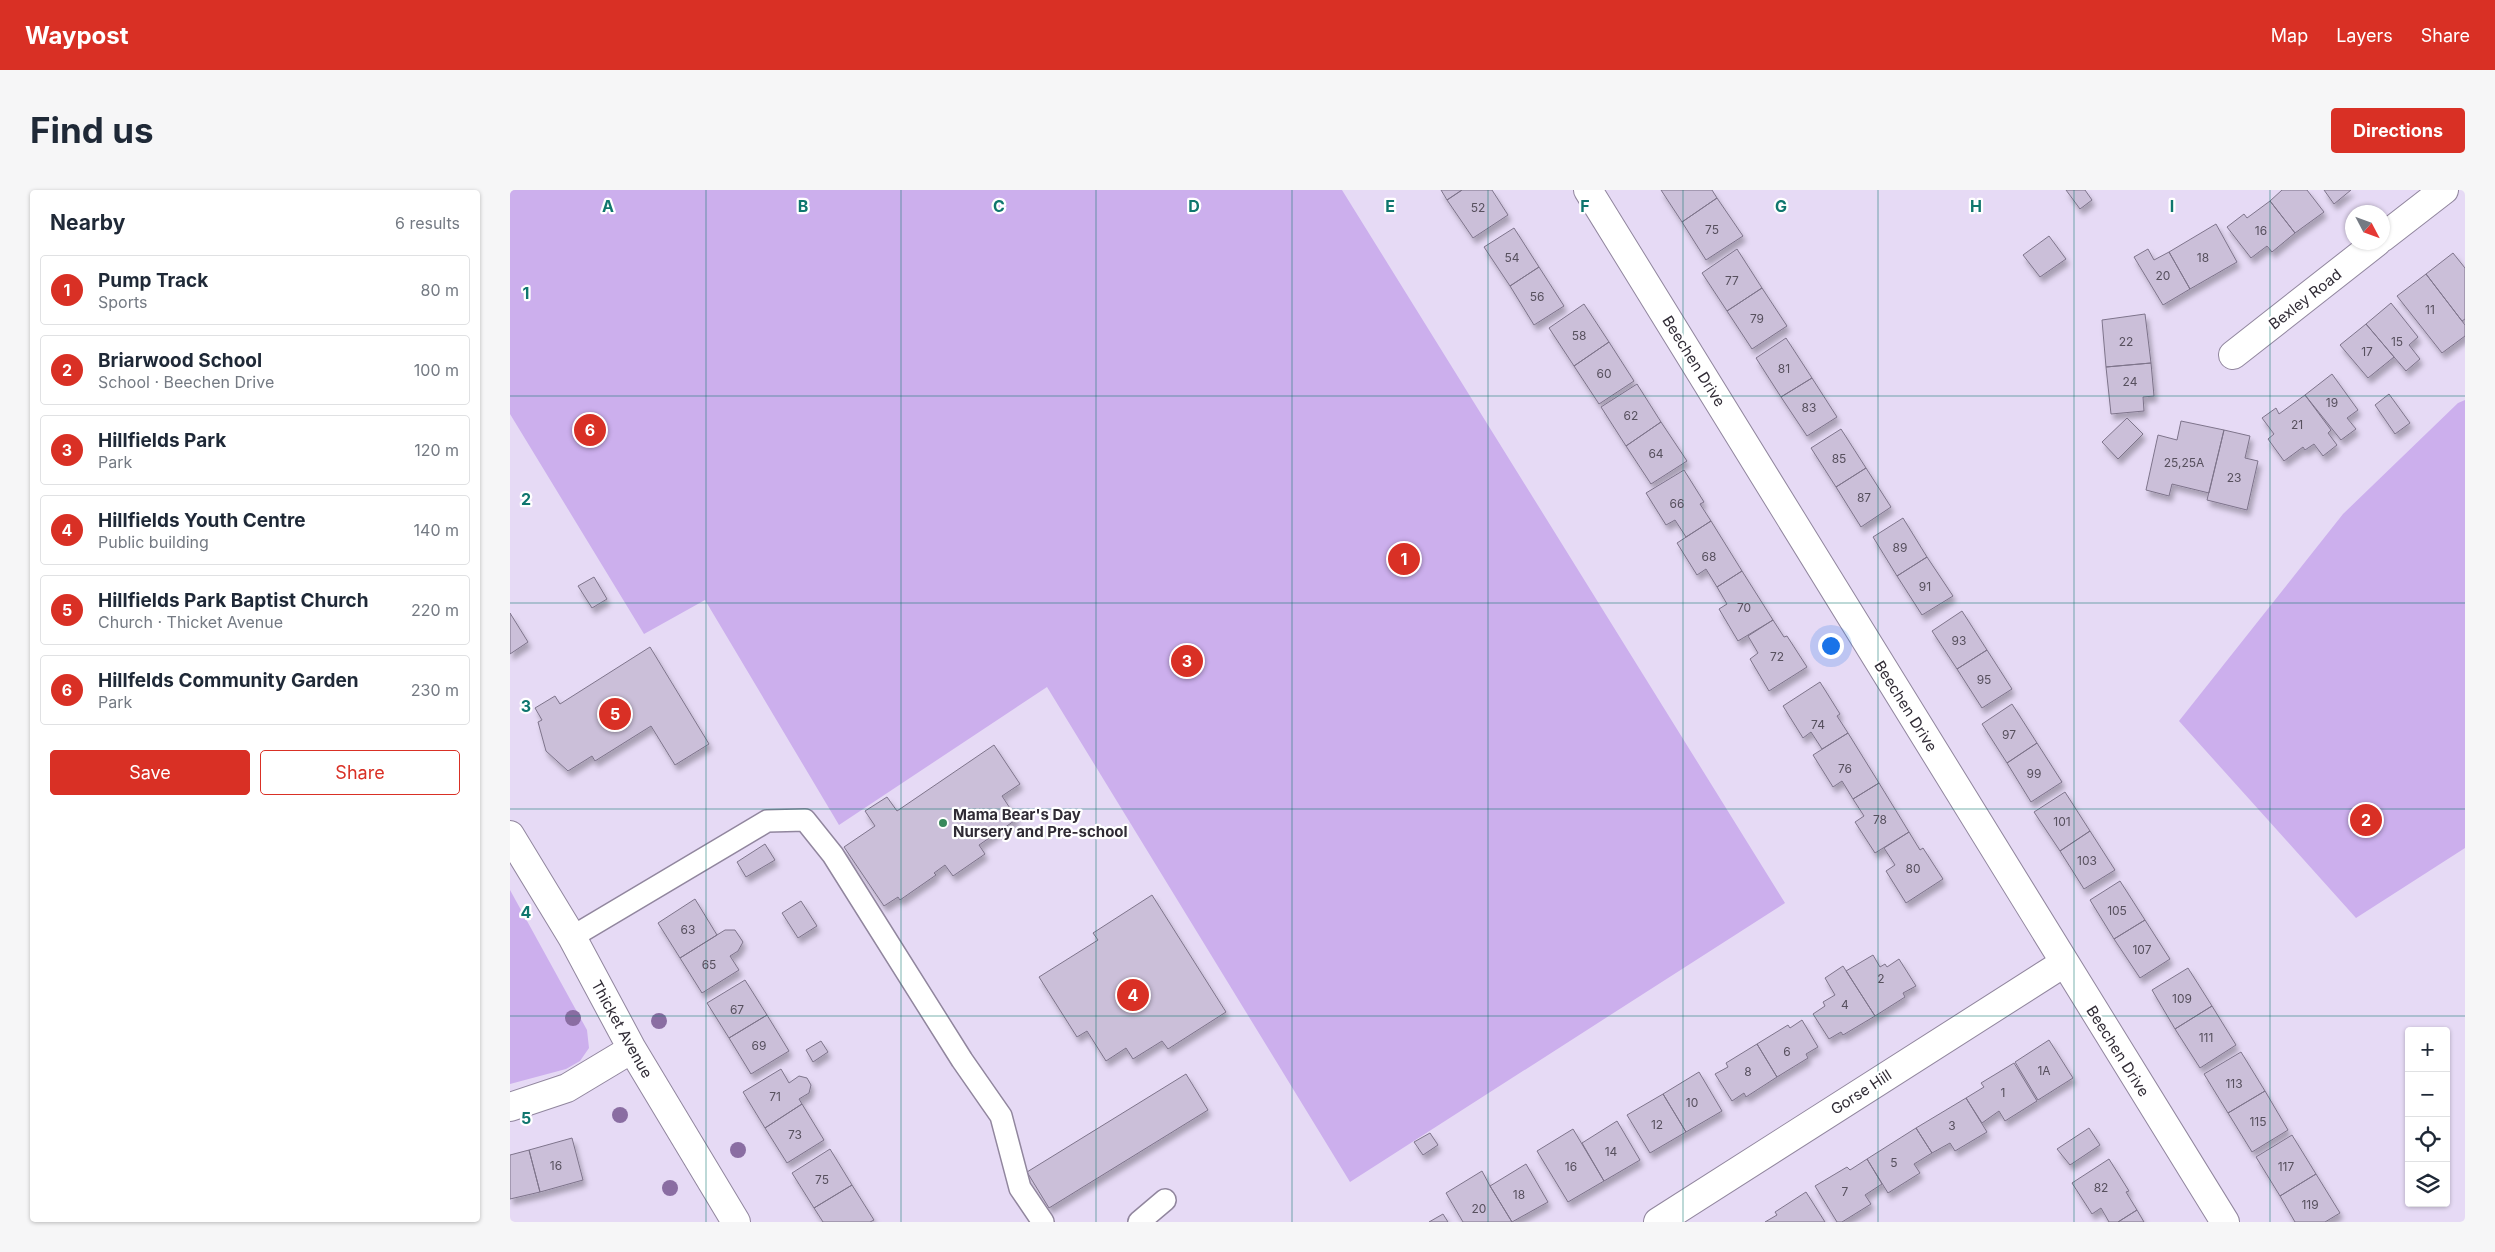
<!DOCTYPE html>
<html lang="en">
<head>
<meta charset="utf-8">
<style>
  :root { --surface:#fff; --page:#f6f6f7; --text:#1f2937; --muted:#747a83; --line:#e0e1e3; --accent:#d93025 }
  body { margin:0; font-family:Inter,sans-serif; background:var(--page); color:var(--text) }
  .controls { position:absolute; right:15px; bottom:15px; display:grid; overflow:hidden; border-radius:5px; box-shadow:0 1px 4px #0004 }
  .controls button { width:45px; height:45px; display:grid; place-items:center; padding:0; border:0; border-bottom:1px solid var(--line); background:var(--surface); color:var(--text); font:25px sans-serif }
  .compass { position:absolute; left:1835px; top:15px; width:45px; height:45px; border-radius:50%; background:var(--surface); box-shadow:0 1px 4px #0004; rotate:131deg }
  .you { position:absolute; left:1320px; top:455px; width:18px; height:18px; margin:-12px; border:4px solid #fff; border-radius:50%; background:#1a73e8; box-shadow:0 0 0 8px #1a73e833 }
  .badge { display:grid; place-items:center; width:32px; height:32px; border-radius:50%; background:var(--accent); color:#fff; font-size:16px; font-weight:700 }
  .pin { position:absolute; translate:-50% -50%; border:2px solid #fff; box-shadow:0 1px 5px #0006 }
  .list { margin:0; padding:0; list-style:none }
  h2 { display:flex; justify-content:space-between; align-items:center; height:65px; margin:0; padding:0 20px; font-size:21px }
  h2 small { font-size:16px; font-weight:400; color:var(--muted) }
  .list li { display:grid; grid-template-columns:32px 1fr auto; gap:15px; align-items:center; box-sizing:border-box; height:70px; margin:0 10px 10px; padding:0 10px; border:1px solid var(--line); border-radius:5px }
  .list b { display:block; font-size:19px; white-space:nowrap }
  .list p { margin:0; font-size:16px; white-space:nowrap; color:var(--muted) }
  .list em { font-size:16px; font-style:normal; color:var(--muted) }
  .actions { display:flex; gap:10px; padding:15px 20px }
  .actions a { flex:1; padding:11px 0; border:1px solid var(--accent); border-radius:5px; text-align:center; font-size:18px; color:var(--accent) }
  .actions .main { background:var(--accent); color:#fff }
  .icon { flex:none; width:28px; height:28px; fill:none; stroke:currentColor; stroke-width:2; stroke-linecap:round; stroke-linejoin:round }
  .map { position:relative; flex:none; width:1955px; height:1032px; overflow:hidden; border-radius:5px }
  header { display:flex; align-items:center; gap:30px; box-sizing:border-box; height:70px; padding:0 25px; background:var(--accent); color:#fff }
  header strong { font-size:24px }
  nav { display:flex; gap:28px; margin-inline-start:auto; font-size:18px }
  .intro { display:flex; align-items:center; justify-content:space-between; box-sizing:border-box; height:120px; padding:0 30px }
  h1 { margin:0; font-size:35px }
  .button { padding:12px 22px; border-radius:5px; background:var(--accent); color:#fff; font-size:18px; font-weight:700 }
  main { display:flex; gap:30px; padding:0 30px }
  aside { flex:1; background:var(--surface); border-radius:5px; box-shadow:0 1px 4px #0004 }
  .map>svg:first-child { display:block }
  .green { fill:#ccafed }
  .building { fill:#cbbfd9; stroke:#7e748b; filter:url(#shadow) }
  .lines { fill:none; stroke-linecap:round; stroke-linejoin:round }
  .service-casing { stroke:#91869e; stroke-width:24 }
  .minor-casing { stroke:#91869e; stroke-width:30 }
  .service { stroke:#fff; stroke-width:21 }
  .minor { stroke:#fff; stroke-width:28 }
  .tree { fill:#8a6da2 }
  .grid { fill:none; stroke:#0f766e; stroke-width:1; stroke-opacity:0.55 }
  .poi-dot { fill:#38895b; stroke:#fff; stroke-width:2 }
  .labels { text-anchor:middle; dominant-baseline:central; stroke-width:4.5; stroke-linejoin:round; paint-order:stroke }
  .number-label { font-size:12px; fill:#57505e }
  .street-label { font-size:15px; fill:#302b35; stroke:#fff }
  .poi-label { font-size:15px; font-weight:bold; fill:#302b35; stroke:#fff; text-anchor:start }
  .grid-label { font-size:16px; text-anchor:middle; font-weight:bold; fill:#0f766e; stroke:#fff; stroke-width:4.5; stroke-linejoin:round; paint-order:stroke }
</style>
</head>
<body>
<header>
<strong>Waypost</strong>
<nav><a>Map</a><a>Layers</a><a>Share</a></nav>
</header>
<div class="intro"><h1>Find us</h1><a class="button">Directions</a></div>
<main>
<aside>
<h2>Nearby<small>6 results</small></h2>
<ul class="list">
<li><span class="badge">1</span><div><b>Pump Track</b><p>Sports</p></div><em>80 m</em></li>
<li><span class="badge">2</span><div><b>Briarwood School</b><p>School · Beechen Drive</p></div><em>100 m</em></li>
<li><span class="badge">3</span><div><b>Hillfields Park</b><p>Park</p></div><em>120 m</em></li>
<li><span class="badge">4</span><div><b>Hillfields Youth Centre</b><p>Public building</p></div><em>140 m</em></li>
<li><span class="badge">5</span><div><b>Hillfields Park Baptist Church</b><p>Church · Thicket Avenue</p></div><em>220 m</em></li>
<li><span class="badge">6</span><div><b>Hillfelds Community Garden</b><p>Park</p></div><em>230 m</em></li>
</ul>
<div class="actions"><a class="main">Save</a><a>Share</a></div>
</aside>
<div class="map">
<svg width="1955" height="1032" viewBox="0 0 1955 1032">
  <defs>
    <filter id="shadow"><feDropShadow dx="3" dy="5.5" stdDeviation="2.5" flood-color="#0004"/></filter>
  </defs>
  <rect width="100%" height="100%" fill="#e6daf5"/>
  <path class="green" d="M 0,0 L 832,0 L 1275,713 L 840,992 L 537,497 L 329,635 L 195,410 L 134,444 L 0,224 Z
    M 1955,210 L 1955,658 L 1846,728 L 1669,531 L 1833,324 L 1948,213 Z
    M 0,700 L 77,840 L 79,858 L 70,871 L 56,879 L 0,894 Z"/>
  <path class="building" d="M 931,0 L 952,0 L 937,10 Z
    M 952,0 L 982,0 L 998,25 L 963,48 L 937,10 Z
    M 1151,0 L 1202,0 L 1207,8 L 1172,32 Z
    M 1556,0 L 1575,0 L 1582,10 L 1570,19 Z
    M 1772,0 L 1797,0 L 1814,22 L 1785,43 L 1760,11 Z
    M 1814,0 L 1841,0 L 1824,14 Z
    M 1207,8 L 1233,46 L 1196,70 L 1172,32 Z
    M 1760,11 L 1785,43 L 1762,62 L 1757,56 L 1741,68 L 1717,37 L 1734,24 L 1737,28 Z
    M 1706,34 L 1727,72 L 1680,99 L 1659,62 Z
    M 1004,38 L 1029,77 L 1000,96 L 974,57 Z
    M 1539,46 L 1556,69 L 1530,87 L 1513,65 Z
    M 1227,59 L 1252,98 L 1217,121 L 1192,83 Z
    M 1638,59 L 1644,70 L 1659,62 L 1680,99 L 1653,115 L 1624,67 Z
    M 1943,63 L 1955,78 L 1955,129 L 1952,131 L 1916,84 Z
    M 1029,77 L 1054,116 L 1024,135 L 1000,96 Z
    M 1916,84 L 1955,135 L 1955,146 L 1932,163 L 1887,106 Z
    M 1252,98 L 1277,136 L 1242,159 L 1217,121 Z
    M 1881,113 L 1908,147 L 1899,155 L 1910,169 L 1896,181 L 1856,134 Z
    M 1074,114 L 1099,152 L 1064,176 L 1039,138 Z
    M 1635,124 L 1641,173 L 1596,177 L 1592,130 Z
    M 1856,134 L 1884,167 L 1858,188 L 1830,155 Z
    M 1276,148 L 1302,188 L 1271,207 L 1246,168 Z
    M 1099,152 L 1124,191 L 1089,214 L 1064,176 Z
    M 1641,173 L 1644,206 L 1633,207 L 1634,221 L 1601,224 L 1596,177 Z
    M 1822,184 L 1848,220 L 1837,228 L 1846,239 L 1831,250 L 1795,205 Z
    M 1302,188 L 1327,227 L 1297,246 L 1271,207 Z
    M 1127,194 L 1151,232 L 1116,256 L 1091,217 Z
    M 1879,204 L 1900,233 L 1885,244 L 1865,215 Z
    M 1795,205 L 1821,240 L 1818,243 L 1827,255 L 1813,266 L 1804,254 L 1795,260 L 1793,257 L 1774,271 L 1758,249 L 1764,244 L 1752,228 L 1766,218 L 1769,224 Z
    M 1617,228 L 1633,244 L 1608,269 L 1592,252 Z
    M 1671,231 L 1714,240 L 1699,303 L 1662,294 L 1659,306 L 1636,300 L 1648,245 L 1667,250 Z
    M 1151,232 L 1177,271 L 1141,294 L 1116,256 Z
    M 1331,239 L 1356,278 L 1326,297 L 1301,258 Z
    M 1714,240 L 1740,246 L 1735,268 L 1748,271 L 1737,320 L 1697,310 Z
    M 1356,278 L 1381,317 L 1351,337 L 1326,297 Z
    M 1174,280 L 1194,312 L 1190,314 L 1201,331 L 1176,347 L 1165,330 L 1156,335 L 1136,303 Z
    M 1393,328 L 1417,367 L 1387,386 L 1363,347 Z
    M 1201,331 L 1232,381 L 1207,397 L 1196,379 L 1187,385 L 1167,353 Z
    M 1417,367 L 1443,406 L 1412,425 L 1387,386 Z
    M 1232,381 L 1263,430 L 1228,451 L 1209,419 L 1217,414 L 1207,397 Z
    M 84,387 L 97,409 L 82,418 L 68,396 Z
    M 1452,421 L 1477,460 L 1447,479 L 1422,441 Z
    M 0,423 L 18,452 L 0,464 Z
    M 1263,430 L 1274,447 L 1277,446 L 1297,477 L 1259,501 L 1240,469 L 1248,463 L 1238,446 Z
    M 140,457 L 199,554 L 165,575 L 141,536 L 85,571 L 82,566 L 58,581 L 36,561 L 28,532 L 32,530 L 25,518 L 45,506 L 50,514 Z
    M 1477,460 L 1502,499 L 1472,518 L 1447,479 Z
    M 1310,492 L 1330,524 L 1327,526 L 1338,543 L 1312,559 L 1301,542 L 1293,548 L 1273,516 Z
    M 1502,514 L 1527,553 L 1497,573 L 1472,534 Z
    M 1338,543 L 1369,593 L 1343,609 L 1332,591 L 1323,597 L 1303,565 Z
    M 1527,553 L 1552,592 L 1521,612 L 1497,573 Z
    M 484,555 L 510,594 L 492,606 L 507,629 L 469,655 L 475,664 L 443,686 L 435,675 L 424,683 L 426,685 L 390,710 L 388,707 L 374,716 L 334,657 L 365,636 L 355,621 L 377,607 L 387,621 Z
    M 1369,593 L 1399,642 L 1365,663 L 1345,632 L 1354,626 L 1343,609 Z
    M 1555,602 L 1580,641 L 1550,661 L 1524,622 Z
    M 1580,641 L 1605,680 L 1574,699 L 1550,661 Z
    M 1399,642 L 1410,660 L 1413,658 L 1433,689 L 1396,713 L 1376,681 L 1385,675 L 1374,658 Z
    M 255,654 L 265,670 L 236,687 L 227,672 Z
    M 1610,691 L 1635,730 L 1604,749 L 1580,710 Z
    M 642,705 L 716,822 L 658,859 L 652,851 L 623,869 L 616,858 L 596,871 L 577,841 L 567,847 L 529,787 L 588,750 L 583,743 Z
    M 185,709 L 207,745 L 170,768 L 148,733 Z
    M 291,711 L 307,736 L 288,748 L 272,723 Z
    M 1635,730 L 1660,769 L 1630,788 L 1604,749 Z
    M 215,740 L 225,740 L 233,752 L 228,761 L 220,766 L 229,780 L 192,803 L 170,768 Z
    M 1363,765 L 1370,777 L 1375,774 L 1377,777 L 1389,769 L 1406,796 L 1393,803 L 1395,807 L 1365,826 L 1336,781 Z
    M 1333,776 L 1365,826 L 1333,845 L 1331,842 L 1319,849 L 1303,824 L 1315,816 L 1313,812 L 1325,805 L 1315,788 Z
    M 1678,778 L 1702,816 L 1665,839 L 1642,800 Z
    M 235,790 L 257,825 L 219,848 L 197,813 Z
    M 1702,816 L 1726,855 L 1690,878 L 1665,839 Z
    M 257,825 L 279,861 L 241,884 L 219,848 Z
    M 1292,830 L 1308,857 L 1296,864 L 1298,868 L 1267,887 L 1247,854 L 1278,835 L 1280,838 Z
    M 1539,850 L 1563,888 L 1528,910 L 1505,872 Z
    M 311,851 L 318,862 L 303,872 L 296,860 Z
    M 1247,854 L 1267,887 L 1236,907 L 1234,903 L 1222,911 L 1205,884 L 1218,877 L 1216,873 Z
    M 1731,862 L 1755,901 L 1718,923 L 1694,884 Z
    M 1504,873 L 1527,911 L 1495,931 L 1489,921 L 1472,933 L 1456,908 L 1474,897 L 1471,893 Z
    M 271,879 L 279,893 L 289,886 L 297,888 L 301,895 L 299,903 L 289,909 L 292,914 L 255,938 L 233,902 Z
    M 1189,882 L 1212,921 L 1176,942 L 1153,904 Z
    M 676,884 L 698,920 L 539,1018 L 517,982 Z
    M 1755,901 L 1778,940 L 1742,962 L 1718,923 Z
    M 1153,904 L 1176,942 L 1140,963 L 1117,925 Z
    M 1456,908 L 1477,942 L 1445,961 L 1440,953 L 1422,963 L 1406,938 Z
    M 292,914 L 314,950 L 277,973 L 255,938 Z
    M 1107,931 L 1130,970 L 1094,991 L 1072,953 Z
    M 1406,938 L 1422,963 L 1404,974 L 1410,983 L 1378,1003 L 1357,969 Z
    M 1579,938 L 1590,955 L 1560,975 L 1547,959 Z
    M 1063,939 L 1094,991 L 1058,1012 L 1027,961 Z
    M 920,943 L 928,955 L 913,965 L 904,952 Z
    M 1782,945 L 1806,984 L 1770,1006 L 1746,967 Z
    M 62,948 L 73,990 L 30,1002 L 19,960 Z
    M 320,959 L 342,995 L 304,1018 L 282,983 Z
    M 19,960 L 30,1002 L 0,1009 L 0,965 Z
    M 1357,969 L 1372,994 L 1355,1005 L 1361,1014 L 1332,1032 L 1327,1032 L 1305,996 L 1337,977 L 1340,980 Z
    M 1599,969 L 1619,1001 L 1616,1002 L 1627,1020 L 1608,1032 L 1599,1032 L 1591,1018 L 1582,1024 L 1562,993 Z
    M 1016,974 L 1038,1012 L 1002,1032 L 980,996 Z
    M 972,981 L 980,996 L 1002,1032 L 953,1032 L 936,1003 Z
    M 1806,984 L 1830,1023 L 1815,1032 L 1785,1032 L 1770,1006 Z
    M 342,995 L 364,1030 L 360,1032 L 313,1032 L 304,1018 Z
    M 1296,1002 L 1315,1032 L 1255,1032 L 1267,1025 L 1265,1022 Z
    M 1627,1020 L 1634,1032 L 1608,1032 Z
    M 933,1024 L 938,1032 L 919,1032 Z"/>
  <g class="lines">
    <g class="service-casing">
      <path id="service" d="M 62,747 L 257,631 L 295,630 L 323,665 L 452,870 L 491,926 L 510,998 L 533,1032
        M 629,1032 L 655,1010"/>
    </g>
    <g class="minor-casing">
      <path id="minor" d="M 1078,0 L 1715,1032
        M 1872,48 L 1934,0
        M 1723,165 L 1867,52
        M 0,645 L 62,747 L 122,859 L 226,1032
        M 0,917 L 57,898 L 122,859
        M 1148,1032 L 1554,773"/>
    </g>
    <use href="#service" class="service"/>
    <use href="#minor" class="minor"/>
  </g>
  <g class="tree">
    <circle cx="63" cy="828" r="8"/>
    <circle cx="149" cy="831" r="8"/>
    <circle cx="110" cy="925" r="8"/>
    <circle cx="228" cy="960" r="8"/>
    <circle cx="160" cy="998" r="8"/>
  </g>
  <path class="grid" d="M 196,0 L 196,1032M 391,0 L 391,1032M 586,0 L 586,1032M 782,0 L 782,1032M 978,0 L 978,1032M 1173,0 L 1173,1032M 1368,0 L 1368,1032M 1564,0 L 1564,1032M 1760,0 L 1760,1032M 0,206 L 1955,206M 0,413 L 1955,413M 0,619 L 1955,619M 0,826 L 1955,826"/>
  <circle class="poi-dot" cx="433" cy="633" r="5"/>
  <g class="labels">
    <g class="number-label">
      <text x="968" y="17">52</text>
      <text x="1202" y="39">75</text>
      <text x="1751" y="40">16</text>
      <text x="1002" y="67">54</text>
      <text x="1693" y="67">18</text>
      <text x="1653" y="85">20</text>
      <text x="1222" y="90">77</text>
      <text x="1027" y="106">56</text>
      <text x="1920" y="119">11</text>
      <text x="1247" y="128">79</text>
      <text x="1069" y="145">58</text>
      <text x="1616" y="151">22</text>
      <text x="1887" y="151">15</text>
      <text x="1857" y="161">17</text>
      <text x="1274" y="178">81</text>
      <text x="1094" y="183">60</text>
      <text x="1620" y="191">24</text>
      <text x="1822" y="212">19</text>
      <text x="1299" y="217">83</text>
      <text x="1121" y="225">62</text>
      <text x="1787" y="234">21</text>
      <text x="1146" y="263">64</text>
      <text x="1329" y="268">85</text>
      <text x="1674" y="272">25,25A</text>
      <text x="1724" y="287">23</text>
      <text x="1354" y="307">87</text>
      <text x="1167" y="313">66</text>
      <text x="1390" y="357">89</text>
      <text x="1199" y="366">68</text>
      <text x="1415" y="396">91</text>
      <text x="1234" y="417">70</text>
      <text x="1449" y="450">93</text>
      <text x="1267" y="466">72</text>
      <text x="1474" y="489">95</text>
      <text x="1308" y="534">74</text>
      <text x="1499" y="544">97</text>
      <text x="1335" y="578">76</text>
      <text x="1524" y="583">99</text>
      <text x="1370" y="629">78</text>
      <text x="1552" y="631">101</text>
      <text x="1577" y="670">103</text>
      <text x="1403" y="678">80</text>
      <text x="1607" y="720">105</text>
      <text x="178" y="739">63</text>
      <text x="1632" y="759">107</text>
      <text x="199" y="774">65</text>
      <text x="1371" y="788">2</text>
      <text x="1672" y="808">109</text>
      <text x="1335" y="814">4</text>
      <text x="227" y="819">67</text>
      <text x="1696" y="847">111</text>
      <text x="249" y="855">69</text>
      <text x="1277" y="861">6</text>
      <text x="1534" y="880">1A</text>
      <text x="1238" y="881">8</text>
      <text x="1724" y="893">113</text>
      <text x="1493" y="902">1</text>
      <text x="265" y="906">71</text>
      <text x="1182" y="912">10</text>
      <text x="1748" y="931">115</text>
      <text x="1147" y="934">12</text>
      <text x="1442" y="935">3</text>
      <text x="285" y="944">73</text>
      <text x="1101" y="961">14</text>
      <text x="1384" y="972">5</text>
      <text x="46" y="975">16</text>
      <text x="1061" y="976">16</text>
      <text x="1776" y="976">117</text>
      <text x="312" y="989">75</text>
      <text x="1591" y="997">82</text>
      <text x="1335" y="1001">7</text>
      <text x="1009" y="1004">18</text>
      <text x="1800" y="1014">119</text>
      <text x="969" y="1018">20</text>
    </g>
    <g class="street-label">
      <text transform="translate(1795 109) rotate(-38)">Bexley Road</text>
      <text transform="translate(1184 171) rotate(58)">Beechen Drive</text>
      <text transform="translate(1396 516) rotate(58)">Beechen Drive</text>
      <text transform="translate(112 839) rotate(61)">Thicket Avenue</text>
      <text transform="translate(1608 861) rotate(58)">Beechen Drive</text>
      <text transform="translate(1351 902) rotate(-33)">Gorse Hill</text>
    </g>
    <g class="poi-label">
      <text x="443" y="624">Mama Bear's Day<tspan x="443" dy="17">Nursery and Pre-school</tspan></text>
    </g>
  </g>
  <g class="grid-label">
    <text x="98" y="22">A</text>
    <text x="293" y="22">B</text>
    <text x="489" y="22">C</text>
    <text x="684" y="22">D</text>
    <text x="880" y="22">E</text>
    <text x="1075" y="22">F</text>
    <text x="1271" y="22">G</text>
    <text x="1466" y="22">H</text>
    <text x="1662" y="22">I</text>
    <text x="16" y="109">1</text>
    <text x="16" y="315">2</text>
    <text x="16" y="522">3</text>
    <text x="16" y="728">4</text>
    <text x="16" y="934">5</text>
  </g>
</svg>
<div class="controls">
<button>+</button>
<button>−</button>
<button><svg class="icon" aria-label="locate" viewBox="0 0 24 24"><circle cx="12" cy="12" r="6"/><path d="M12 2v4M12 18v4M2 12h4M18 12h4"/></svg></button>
<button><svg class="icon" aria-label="layers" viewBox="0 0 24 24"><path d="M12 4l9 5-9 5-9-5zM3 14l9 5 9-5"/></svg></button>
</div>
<svg class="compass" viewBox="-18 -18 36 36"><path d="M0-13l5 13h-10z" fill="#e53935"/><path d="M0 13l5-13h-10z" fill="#747a83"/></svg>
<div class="you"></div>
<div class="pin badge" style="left:894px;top:369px">1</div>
<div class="pin badge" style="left:1856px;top:630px">2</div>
<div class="pin badge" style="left:677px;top:471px">3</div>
<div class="pin badge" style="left:623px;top:805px">4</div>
<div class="pin badge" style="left:105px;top:524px">5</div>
<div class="pin badge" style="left:80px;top:240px">6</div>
</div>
</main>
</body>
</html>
